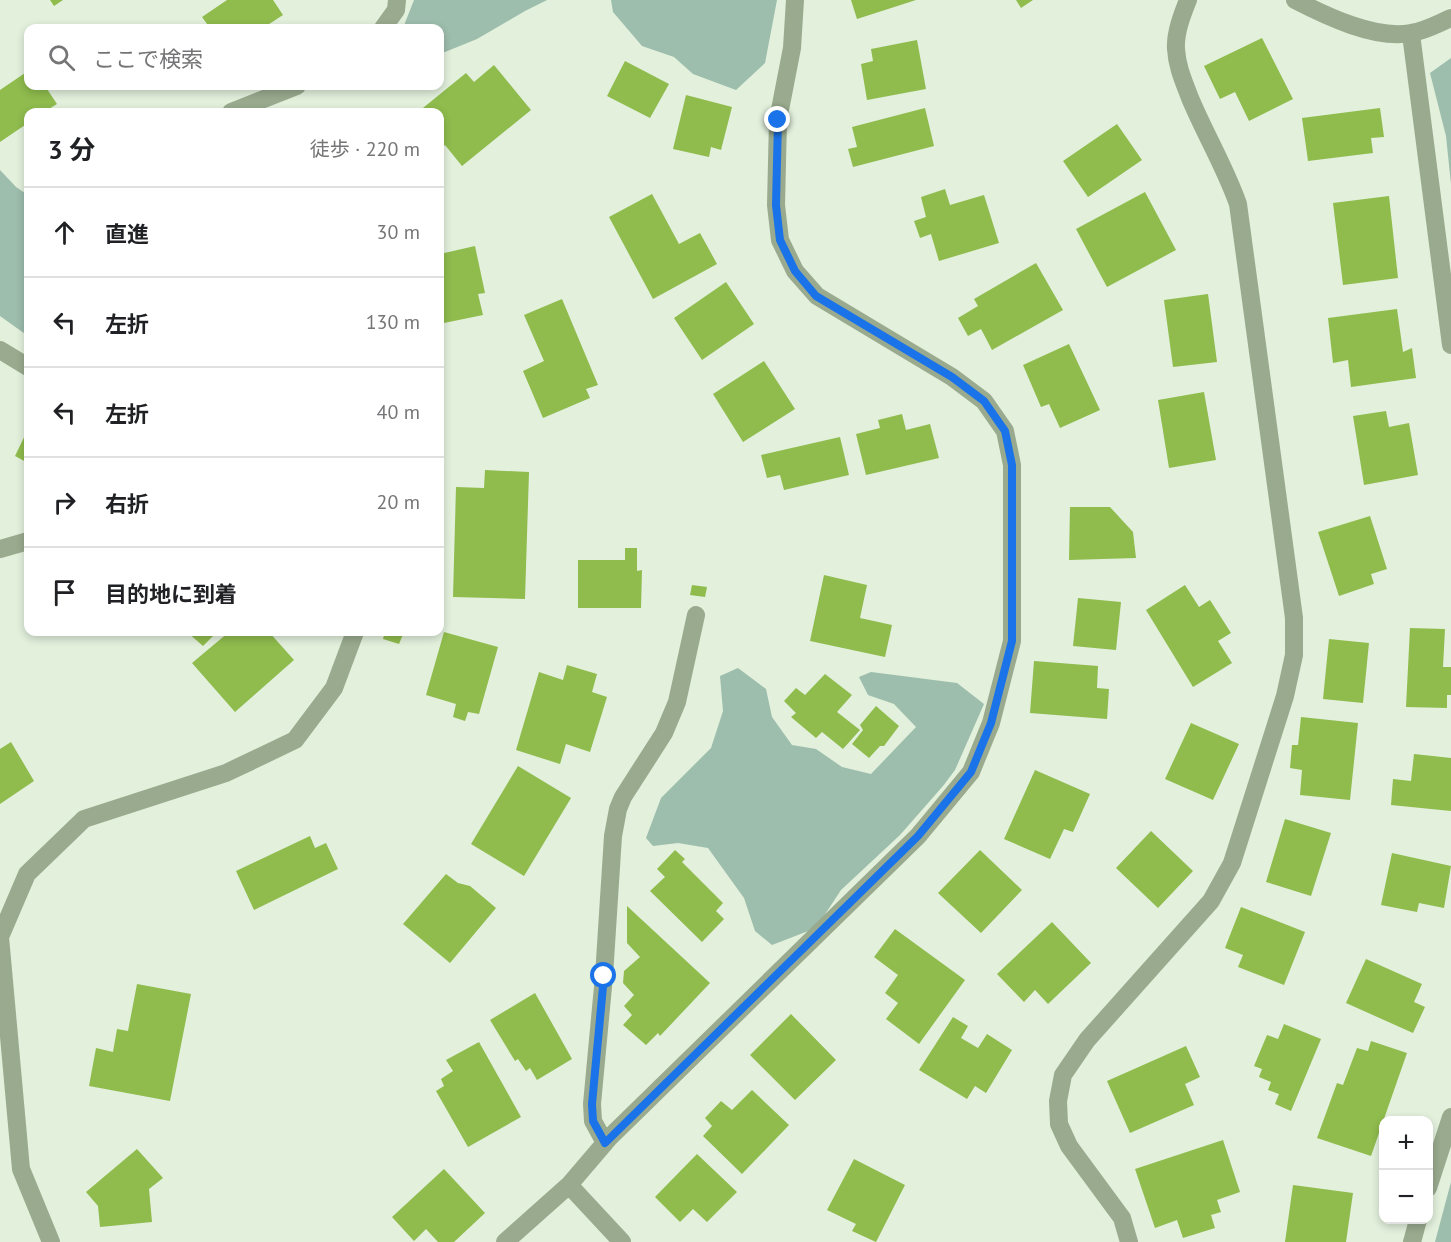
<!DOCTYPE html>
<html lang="ja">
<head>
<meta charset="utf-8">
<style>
  :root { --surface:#fff; --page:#f2f2f2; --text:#202124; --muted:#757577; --line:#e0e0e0 }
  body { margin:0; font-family:"PT Sans","Noto Sans JP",sans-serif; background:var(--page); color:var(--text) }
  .controls { position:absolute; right:18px; bottom:18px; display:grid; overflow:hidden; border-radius:12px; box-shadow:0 3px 9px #0003 }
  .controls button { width:54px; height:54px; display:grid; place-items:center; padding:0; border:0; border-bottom:2px solid var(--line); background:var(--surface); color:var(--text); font:30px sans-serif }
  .stop { position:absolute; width:18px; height:18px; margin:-14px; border:4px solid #1a73e8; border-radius:50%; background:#fff }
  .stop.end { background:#1a73e8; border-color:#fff; box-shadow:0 2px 6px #0008 }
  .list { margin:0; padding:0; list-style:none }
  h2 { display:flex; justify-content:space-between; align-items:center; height:78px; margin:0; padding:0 24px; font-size:26px }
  h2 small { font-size:20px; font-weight:400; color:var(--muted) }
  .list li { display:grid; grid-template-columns:39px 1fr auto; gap:18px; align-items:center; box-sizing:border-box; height:90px; padding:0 24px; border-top:2px solid var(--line) }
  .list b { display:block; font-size:22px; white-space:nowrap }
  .list em { font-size:20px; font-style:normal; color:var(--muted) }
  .icon { flex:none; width:33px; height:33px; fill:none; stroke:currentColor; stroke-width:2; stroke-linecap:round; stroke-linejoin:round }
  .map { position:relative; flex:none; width:1451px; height:1242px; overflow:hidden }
  .search { position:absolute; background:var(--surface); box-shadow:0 3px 9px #0003; left:24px; top:24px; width:420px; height:66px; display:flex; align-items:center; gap:15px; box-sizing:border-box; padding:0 21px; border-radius:12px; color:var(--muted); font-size:22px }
  .panel { position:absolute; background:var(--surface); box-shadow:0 3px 9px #0003; left:24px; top:108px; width:420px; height:528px; border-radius:12px }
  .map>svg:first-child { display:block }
  .green { fill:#9dbdad }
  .building { fill:#8fbc4d }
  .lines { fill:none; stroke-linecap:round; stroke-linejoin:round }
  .street { stroke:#99aa8e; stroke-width:18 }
  .route { stroke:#1a73e8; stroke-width:8 }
</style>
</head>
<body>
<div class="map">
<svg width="1451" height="1242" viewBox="0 0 1451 1242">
  <rect width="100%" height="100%" fill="#e2f0dc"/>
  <path class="green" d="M 414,0 L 547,0 L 525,11 L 477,39 L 440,54 L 440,28 L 403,28 Z
    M 611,0 L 777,0 L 765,63 L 736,90 L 693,74 L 674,57 L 642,46 L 613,12 Z
    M 1451,58 L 1451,184 L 1446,136 L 1430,73 Z
    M 0,170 L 16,187 L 28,195 L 28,336 L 0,316 Z
    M 738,668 L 766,689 L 772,717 L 792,745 L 816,749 L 842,767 L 871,774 L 916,727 L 894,704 L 868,695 L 859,677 L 871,672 L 957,683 L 984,704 L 955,770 L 943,786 L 900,835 L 841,890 L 816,928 L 772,945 L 755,931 L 744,898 L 708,848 L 678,843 L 653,846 L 646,838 L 661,798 L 711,748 L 723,711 L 720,676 Z
    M 1451,1182 L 1451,1242 L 1435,1242 Z"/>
  <path class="building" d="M 50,0 L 63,0 L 54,6 Z
    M 227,0 L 273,0 L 283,15 L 263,28 L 210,28 L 202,17 Z
    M 851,0 L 916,0 L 857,19 Z
    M 1016,0 L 1033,0 L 1021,8 Z
    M 1262,38 L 1293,99 L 1249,121 L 1235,92 L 1220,99 L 1204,66 Z
    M 917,40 L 926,89 L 867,100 L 861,64 L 873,61 L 871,49 Z
    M 625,61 L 669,84 L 650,118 L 607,96 Z
    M 494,65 L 531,110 L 462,166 L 445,145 L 440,149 L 440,112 L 418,112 L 466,73 L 474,82 Z
    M 28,71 L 28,86 L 45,86 L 57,104 L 44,112 L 28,112 L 28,123 L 0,142 L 0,90 Z
    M 686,95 L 732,107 L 721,150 L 711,147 L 709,157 L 673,149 Z
    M 925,108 L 934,146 L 853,167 L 848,149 L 857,147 L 852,127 Z
    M 1380,108 L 1384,137 L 1371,138 L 1373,153 L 1308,161 L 1302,118 Z
    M 1117,124 L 1142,160 L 1088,197 L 1063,161 Z
    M 945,189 L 950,205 L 984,195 L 999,243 L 939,261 L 931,234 L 920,238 L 914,221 L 926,217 L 921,197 Z
    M 1145,192 L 1176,250 L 1107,287 L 1076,229 Z
    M 652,194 L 679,244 L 700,233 L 717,264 L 653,299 L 609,217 Z
    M 1389,196 L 1398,278 L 1343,285 L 1333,203 Z
    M 475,246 L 485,293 L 478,294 L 483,315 L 444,323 L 443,314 L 440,315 L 440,254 Z
    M 1036,263 L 1063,310 L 992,350 L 981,329 L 968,336 L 958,318 L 978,306 L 974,299 Z
    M 726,282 L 754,324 L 702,360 L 674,318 Z
    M 1208,294 L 1217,362 L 1173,367 L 1164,300 Z
    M 562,299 L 598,385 L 586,389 L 590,398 L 543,418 L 523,371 L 544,361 L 524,315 Z
    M 1397,309 L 1403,352 L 1412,348 L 1416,378 L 1351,387 L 1348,360 L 1333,363 L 1328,318 Z
    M 1069,344 L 1100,410 L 1060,428 L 1049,404 L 1041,407 L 1023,365 Z
    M 764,361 L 795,409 L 743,442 L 713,394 Z
    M 1204,392 L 1216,460 L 1169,468 L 1158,400 Z
    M 1386,411 L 1389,427 L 1409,423 L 1418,475 L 1364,485 L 1353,416 Z
    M 902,414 L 906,430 L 930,424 L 939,458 L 866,475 L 856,434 L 880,428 L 878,420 Z
    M 28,429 L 28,463 L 15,456 Z
    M 840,437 L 849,475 L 784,490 L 780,475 L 767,478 L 761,455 Z
    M 485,470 L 529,472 L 525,599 L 453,597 L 456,487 L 484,488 Z
    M 1070,507 L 1110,507 L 1133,532 L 1136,558 L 1069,560 Z
    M 1370,516 L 1387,569 L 1371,574 L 1374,584 L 1339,596 L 1318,532 Z
    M 625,548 L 637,548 L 637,571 L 642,570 L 641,608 L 578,608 L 578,560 L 625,560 Z
    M 824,575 L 867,585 L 860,618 L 892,625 L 885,657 L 810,641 Z
    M 692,585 L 707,587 L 705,597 L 690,595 Z
    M 1185,585 L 1199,607 L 1210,600 L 1231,633 L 1218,641 L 1232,663 L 1193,687 L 1146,610 Z
    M 1078,598 L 1121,602 L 1116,650 L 1073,646 Z
    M 1410,628 L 1445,629 L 1443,667 L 1451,667 L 1451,695 L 1447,695 L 1447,708 L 1406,707 Z
    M 187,632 L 217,632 L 203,646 Z
    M 229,632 L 269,632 L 294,660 L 235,712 L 192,663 Z
    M 385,632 L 404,632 L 399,644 L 383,639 Z
    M 444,632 L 498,647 L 479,714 L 468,712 L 465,721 L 453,717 L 456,704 L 426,695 Z
    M 1329,639 L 1369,643 L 1363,703 L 1323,699 Z
    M 1034,661 L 1098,666 L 1097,688 L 1109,689 L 1107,719 L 1030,713 Z
    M 567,665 L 597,674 L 592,692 L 607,697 L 590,752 L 566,744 L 560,764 L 516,750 L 539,672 L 563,680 Z
    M 825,674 L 852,695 L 837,712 L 860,730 L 843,749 L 822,732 L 816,738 L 791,717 L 796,713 L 784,701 L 796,688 L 805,695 Z
    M 876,706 L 899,726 L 884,746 L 880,746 L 869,758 L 852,744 L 863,730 L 860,725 Z
    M 1301,717 L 1358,723 L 1350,800 L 1300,795 L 1302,770 L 1290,768 L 1292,745 L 1298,745 Z
    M 1191,723 L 1239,744 L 1213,800 L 1165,779 Z
    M 11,742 L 34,781 L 0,804 L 0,749 Z
    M 1414,754 L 1451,758 L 1451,811 L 1391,805 L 1393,779 L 1411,781 Z
    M 518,766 L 571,798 L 524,876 L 471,844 Z
    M 1035,770 L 1090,794 L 1073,832 L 1064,829 L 1050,859 L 1004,839 Z
    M 1285,819 L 1331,833 L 1311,896 L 1266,882 Z
    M 1151,831 L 1193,871 L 1158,908 L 1116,868 Z
    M 310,836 L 315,848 L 326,843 L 338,869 L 254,910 L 236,871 Z
    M 675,850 L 685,859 L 682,862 L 723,903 L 716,911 L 724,919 L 702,942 L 650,891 L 665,877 L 657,869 Z
    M 980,850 L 1022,890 L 981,933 L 938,893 Z
    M 1392,853 L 1451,866 L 1444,908 L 1419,903 L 1417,912 L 1381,905 Z
    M 446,874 L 458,883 L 470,886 L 496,908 L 450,963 L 403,924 Z
    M 627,906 L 710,983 L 660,1036 L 658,1033 L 646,1045 L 623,1025 L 632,1015 L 624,1006 L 634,995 L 623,983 L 624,971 L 640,957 L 627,943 Z
    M 1241,907 L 1305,932 L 1284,985 L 1238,967 L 1243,955 L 1225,948 Z
    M 1052,922 L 1091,963 L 1048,1004 L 1035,990 L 1024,1002 L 997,974 Z
    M 895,929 L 965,980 L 919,1044 L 886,1019 L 898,1003 L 885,993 L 898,975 L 874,957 Z
    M 1366,959 L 1422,984 L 1414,1002 L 1425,1007 L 1413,1033 L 1346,1003 Z
    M 137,984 L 191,994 L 170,1101 L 89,1086 L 96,1048 L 113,1052 L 117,1029 L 128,1031 Z
    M 535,993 L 572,1059 L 537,1080 L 530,1068 L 526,1071 L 518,1059 L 515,1061 L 490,1020 Z
    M 791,1014 L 836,1060 L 795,1100 L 750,1055 Z
    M 953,1017 L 968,1026 L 961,1038 L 978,1048 L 987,1034 L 1012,1050 L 986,1093 L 975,1086 L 967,1099 L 919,1070 Z
    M 1284,1024 L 1321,1039 L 1291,1111 L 1275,1104 L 1279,1094 L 1268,1090 L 1271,1082 L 1259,1077 L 1262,1069 L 1254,1066 L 1267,1035 L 1278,1039 Z
    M 1371,1041 L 1407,1053 L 1371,1156 L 1317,1138 L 1337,1083 L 1343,1085 L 1357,1048 L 1368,1051 Z
    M 479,1042 L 521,1117 L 468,1147 L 436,1091 L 444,1086 L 441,1079 L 453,1071 L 446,1060 Z
    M 1186,1046 L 1200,1077 L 1185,1084 L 1194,1105 L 1130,1133 L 1107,1081 Z
    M 752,1090 L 789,1125 L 742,1174 L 703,1136 L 712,1126 L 705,1118 L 721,1101 L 732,1110 Z
    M 1223,1140 L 1240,1192 L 1217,1200 L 1221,1212 L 1211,1215 L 1215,1228 L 1183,1238 L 1177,1220 L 1155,1228 L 1135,1169 Z
    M 137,1149 L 163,1178 L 149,1189 L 152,1222 L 100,1227 L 98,1206 L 86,1192 Z
    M 697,1154 L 737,1192 L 707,1222 L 693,1209 L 680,1222 L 655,1197 Z
    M 854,1159 L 905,1185 L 876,1242 L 852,1231 L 856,1224 L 827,1210 Z
    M 444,1169 L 485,1213 L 454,1242 L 438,1242 L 426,1229 L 414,1241 L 392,1217 Z
    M 1293,1185 L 1353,1193 L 1346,1242 L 1285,1242 Z"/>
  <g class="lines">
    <path class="street" d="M 1295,0 C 1326,16 1376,40 1411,33 C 1425,31 1439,23 1451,18
      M 383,28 L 396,10 L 397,0
      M 1411,34 L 1451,345
      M 231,112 L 297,86
      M 0,350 L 28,367
      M 0,549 L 28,541
      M 605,1143 L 593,1121 L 592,1104 L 604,976 L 613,836 L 618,809 L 623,797 L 664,733 L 677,702 L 696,615
      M 569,1185 L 622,1242
      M 1428,1188 L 1451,1117
      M 51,1242 L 21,1169 L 0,937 L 27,874 L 84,819 L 226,773 L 295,740 L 334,688 L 355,632
      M 505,1242 L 569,1185 L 610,1137 L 918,836 L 971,772 L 991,723 L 1012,641 L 1012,465 L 1005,431 L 984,401 L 952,377 L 817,296 L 795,271 L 780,240 L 776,205 L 778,120 L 792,48 L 795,0
      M 1129,1242 L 1122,1218 L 1069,1146 L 1059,1124 L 1058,1101 L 1063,1075 L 1087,1040 L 1211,901 L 1232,863 L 1285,696 L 1294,655 L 1294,618 L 1238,204 C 1225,167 1205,134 1190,98 C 1184,82 1177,67 1176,49 C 1175,33 1182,15 1188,0
      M 1412,1242 L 1418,1220"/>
  </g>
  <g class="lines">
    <path class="route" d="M 604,976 L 592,1104 L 593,1121 L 605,1143 L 918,836 L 971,772 L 991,723 L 1012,641 L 1012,465 L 1005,431 L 984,401 L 952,377 L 816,296 L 795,271 L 780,240 L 776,205 L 778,120"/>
  </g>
</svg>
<div class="controls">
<button>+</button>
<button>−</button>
</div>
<div class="stop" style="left:604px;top:976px"></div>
<div class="stop end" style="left:778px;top:120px"></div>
<div class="search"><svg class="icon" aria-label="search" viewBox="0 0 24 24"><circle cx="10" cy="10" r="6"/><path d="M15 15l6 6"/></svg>ここで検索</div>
<section class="panel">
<h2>3 分<small>徒歩 · 220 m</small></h2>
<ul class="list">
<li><svg class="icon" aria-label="ahead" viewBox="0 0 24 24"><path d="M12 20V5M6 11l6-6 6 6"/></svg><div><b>直進</b></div><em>30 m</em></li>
<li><svg class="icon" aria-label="left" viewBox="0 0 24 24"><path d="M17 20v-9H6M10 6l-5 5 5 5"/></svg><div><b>左折</b></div><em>130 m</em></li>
<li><svg class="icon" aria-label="left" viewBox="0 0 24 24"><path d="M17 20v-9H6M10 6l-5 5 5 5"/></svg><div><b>左折</b></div><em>40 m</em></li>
<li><svg class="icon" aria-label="right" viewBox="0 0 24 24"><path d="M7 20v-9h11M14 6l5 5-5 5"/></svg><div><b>右折</b></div><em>20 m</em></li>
<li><svg class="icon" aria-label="arrive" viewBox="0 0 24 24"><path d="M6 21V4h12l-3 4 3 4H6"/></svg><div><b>目的地に到着</b></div></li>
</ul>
</section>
</div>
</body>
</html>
